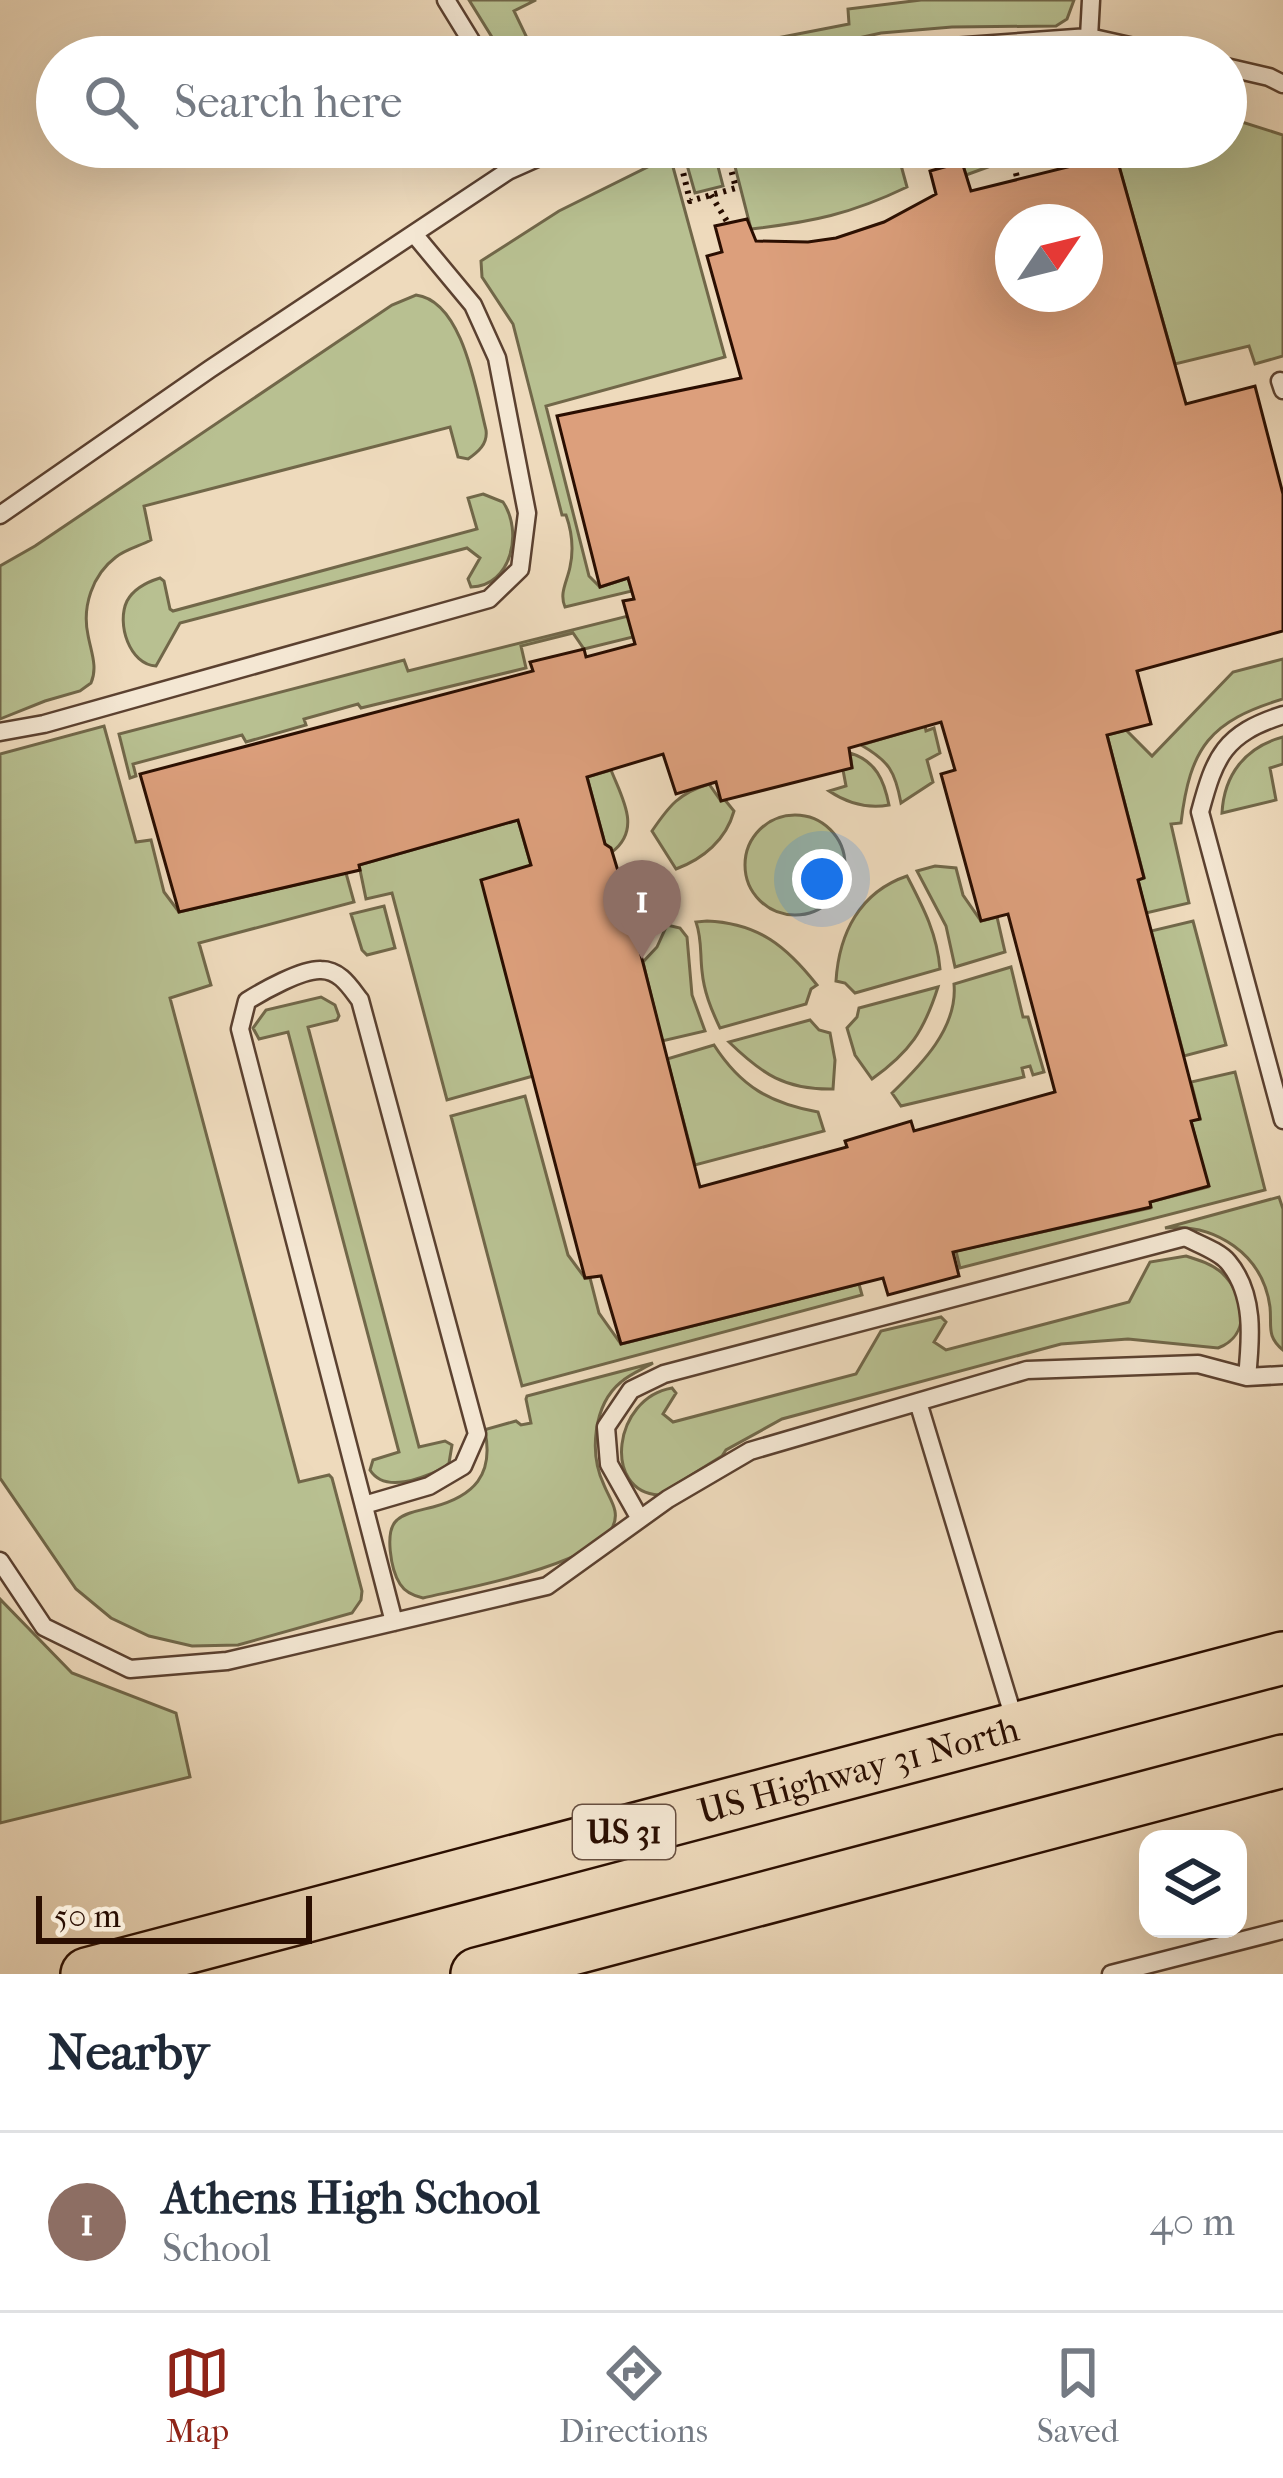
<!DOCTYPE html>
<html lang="en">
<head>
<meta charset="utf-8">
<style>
  :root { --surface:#fff; --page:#f2f2f3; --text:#1f2937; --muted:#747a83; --line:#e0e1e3; --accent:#8f2418 }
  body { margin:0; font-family:"IM FELL French Canon",serif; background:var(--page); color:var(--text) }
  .controls { position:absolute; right:36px; bottom:36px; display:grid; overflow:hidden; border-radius:24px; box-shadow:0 12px 48px #0002 }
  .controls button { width:108px; height:108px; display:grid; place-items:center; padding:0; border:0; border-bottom:3px solid var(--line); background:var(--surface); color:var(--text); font:60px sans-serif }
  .compass { position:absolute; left:995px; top:204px; width:108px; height:108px; border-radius:50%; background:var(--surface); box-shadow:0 12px 48px #0002; rotate:55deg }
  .scale { position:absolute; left:36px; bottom:30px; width:276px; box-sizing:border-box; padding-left:12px; border:6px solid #2a0e01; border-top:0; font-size:33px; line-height:42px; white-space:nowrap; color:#2a0e01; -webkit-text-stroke:9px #f4e7d3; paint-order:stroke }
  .you { position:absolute; left:822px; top:879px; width:42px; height:42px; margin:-30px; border:9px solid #fff; border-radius:50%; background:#1a73e8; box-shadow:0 0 0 18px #1a73e833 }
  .badge { display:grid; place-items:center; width:78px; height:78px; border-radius:50%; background:var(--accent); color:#fff; font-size:39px; font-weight:700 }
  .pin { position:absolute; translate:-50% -99px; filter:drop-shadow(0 3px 6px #0008) }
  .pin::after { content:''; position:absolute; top:63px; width:42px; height:36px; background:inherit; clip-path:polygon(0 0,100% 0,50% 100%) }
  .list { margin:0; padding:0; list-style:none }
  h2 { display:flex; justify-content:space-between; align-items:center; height:156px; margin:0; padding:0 48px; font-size:51px }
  h2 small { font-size:39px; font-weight:400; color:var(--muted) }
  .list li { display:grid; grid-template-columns:78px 1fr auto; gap:36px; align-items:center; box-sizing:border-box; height:180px; padding:0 48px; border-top:3px solid var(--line) }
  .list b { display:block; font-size:45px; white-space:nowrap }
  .list p { margin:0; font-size:39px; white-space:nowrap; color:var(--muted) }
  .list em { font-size:39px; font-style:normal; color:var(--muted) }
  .icon { flex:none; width:66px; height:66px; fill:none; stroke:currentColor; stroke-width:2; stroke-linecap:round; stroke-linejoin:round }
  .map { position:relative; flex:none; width:1283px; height:1974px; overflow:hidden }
  .search { position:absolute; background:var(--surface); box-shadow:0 12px 48px #0002; left:36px; right:36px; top:36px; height:132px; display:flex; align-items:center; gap:30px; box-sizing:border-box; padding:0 42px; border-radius:66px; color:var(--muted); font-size:45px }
  .sheet { height:336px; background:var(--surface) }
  nav { display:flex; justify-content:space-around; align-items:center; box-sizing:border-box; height:168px; border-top:3px solid var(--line); background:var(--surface); font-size:33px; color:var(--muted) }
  nav a { display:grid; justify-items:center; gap:6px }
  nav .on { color:var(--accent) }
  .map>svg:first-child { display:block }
  .green { fill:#b8c091; stroke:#716749; stroke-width:3 }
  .building { fill:#dc9f7c; stroke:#2a0e01; stroke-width:3; fill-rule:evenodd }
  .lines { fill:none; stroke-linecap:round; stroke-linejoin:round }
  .service-casing { stroke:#5b4130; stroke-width:21 }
  .primary-casing { stroke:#2a0e01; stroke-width:56 }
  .path { stroke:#2a0e01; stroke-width:6; stroke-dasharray:3 6; stroke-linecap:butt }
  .service { stroke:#f4e7d3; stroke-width:16 }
  .primary { stroke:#eedabc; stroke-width:51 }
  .labels { text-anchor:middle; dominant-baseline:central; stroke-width:9; stroke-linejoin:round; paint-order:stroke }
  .shield { fill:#f4e7d3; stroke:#674f40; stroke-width:3 }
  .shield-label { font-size:33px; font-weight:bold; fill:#2a0e01 }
  .street-label { font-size:36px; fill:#2a0e01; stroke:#f4e7d3 }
</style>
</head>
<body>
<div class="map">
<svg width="1283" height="1974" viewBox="0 0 1283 1974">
  <rect width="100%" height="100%" fill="#eedabc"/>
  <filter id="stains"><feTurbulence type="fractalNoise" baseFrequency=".00167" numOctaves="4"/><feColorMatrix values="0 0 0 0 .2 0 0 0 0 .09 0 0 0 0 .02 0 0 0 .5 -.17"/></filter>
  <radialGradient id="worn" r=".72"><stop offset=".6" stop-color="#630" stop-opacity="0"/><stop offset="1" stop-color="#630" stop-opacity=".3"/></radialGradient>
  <path class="green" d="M 469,0 L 536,0 L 514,11 L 528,40 L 526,46 L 515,52 L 500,50 Z
    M 921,0 L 1074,0 L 1067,19 L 1056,26 L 952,27 L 881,33 L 773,57 L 669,57 L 718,41 L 724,52 L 772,39 L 849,24 L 848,9 Z
    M 1226,117 L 1283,135 L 1283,356 L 1255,364 L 1249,346 L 1175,364 L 1116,156 L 1109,147 L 1226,147 Z
    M 698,147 L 713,147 L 723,186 L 695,193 L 683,151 Z
    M 730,147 L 896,147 L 907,187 C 851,214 812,222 751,229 Z
    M 954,147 L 995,147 L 999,163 L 966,175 L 962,163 L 958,163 Z
    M 670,156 L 725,357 L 546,406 L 589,576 L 600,587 L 628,578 L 632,591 L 565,607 C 559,593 567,582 570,567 C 574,549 572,532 566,515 L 562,515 L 513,324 L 482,277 L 481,261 L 559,211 Z
    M 416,295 C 463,301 476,391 486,430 C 488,444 478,452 468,459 L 458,457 L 450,427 L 144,506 L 151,540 C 140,546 126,549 116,557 C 92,575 82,607 88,635 C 91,652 98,667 91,683 L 80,691 L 45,701 L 0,719 L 0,566 L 35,546 L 392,305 Z
    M 483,494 L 503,502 C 523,531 512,586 471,587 L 468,579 L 480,558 L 467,548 L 180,623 L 156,666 C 130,665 116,624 127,601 C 134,588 147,582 160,578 L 164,581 L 170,609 L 173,611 L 477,529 L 468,498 Z
    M 628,616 L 633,637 L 584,649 L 573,633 L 521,646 L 526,668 L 361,708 L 358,704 L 304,719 L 306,725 L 246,742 L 242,735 L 133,764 L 136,776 L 130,778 L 119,734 L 404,660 L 408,671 Z
    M 1283,659 L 1283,699 C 1210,721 1190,747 1181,823 L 1171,824 L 1189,903 L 1146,913 L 1138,880 L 1144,877 L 1107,735 L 1126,730 L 1152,756 L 1233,672 Z
    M 104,726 L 136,842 L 151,840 L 164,892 L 179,912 L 346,873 L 354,902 L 199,943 L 211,985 L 170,998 L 299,1482 L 329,1475 L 332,1478 L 362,1591 L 361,1600 L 352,1613 L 238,1645 L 192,1646 L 149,1636 L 111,1618 L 76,1589 L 0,1478 L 0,754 Z
    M 925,726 L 926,731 L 934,728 L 940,753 L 927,760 L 933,782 L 901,803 C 895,771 889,761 861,745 Z
    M 1283,737 L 1283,764 L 1270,768 L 1276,800 L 1222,813 C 1224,775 1245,747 1283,737 Z
    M 850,753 C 876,761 884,780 889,805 C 867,809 847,803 829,791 L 846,786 L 843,770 L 852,767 Z
    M 611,770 C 622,798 642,829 612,852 L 605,844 L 587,777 Z
    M 709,784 L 721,801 L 725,800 L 734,811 C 726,840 703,859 676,869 L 652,831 C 669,806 679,793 709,784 Z
    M745 865a50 50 0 1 1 100 0a50 50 0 1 1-100 0Z
    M 518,820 L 531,865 L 533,1076 L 447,1100 L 392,893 L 366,899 L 359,865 Z
    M 935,866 L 956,868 L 963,895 L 981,921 L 997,917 L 1005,952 L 955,967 L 946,926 L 917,871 Z
    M 907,876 C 923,907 937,933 940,969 L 855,993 L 845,983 L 836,981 C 839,933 860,892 907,876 Z
    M 384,906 L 395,948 L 367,955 L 362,950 L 351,914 Z
    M 707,921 C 759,923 787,947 817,985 L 811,989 L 806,1004 L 720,1028 C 711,1009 704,992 702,971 C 700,954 702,939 696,922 Z
    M 1193,921 L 1226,1045 L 1184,1056 L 1151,931 Z
    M 667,925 L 680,928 L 687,937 L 692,995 L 705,1031 L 662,1041 L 643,962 L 657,947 Z
    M 1011,967 L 1023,1017 L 1028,1017 L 1044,1072 L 1033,1075 L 1030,1066 L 1022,1068 L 1024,1077 L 901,1106 L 892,1093 C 921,1065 958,1028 954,984 Z
    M 938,987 C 924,1031 910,1052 872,1079 L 855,1055 L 847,1028 L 857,1017 L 859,1008 Z
    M 321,997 L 335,1005 L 339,1016 L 337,1020 L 308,1027 L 419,1447 L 445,1441 L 452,1445 L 449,1463 L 444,1468 C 422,1478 385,1494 370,1470 L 373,1460 L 399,1452 L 288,1032 L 259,1039 L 253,1028 L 266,1010 Z
    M 810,1020 L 819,1030 L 830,1033 L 835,1060 L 833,1089 C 785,1090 762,1074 729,1042 Z
    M 714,1045 C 741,1087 770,1103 818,1112 L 824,1131 L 695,1165 L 667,1059 Z
    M 1235,1072 L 1265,1190 L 960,1268 L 956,1251 L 1150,1208 L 1150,1202 L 1208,1187 L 1191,1121 L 1200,1118 L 1191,1082 Z
    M 525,1096 L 568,1255 L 585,1278 L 590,1278 L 599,1313 L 621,1344 L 859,1284 L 862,1295 L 522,1386 L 451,1116 Z
    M 1279,1197 L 1283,1209 L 1283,1350 C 1266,1336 1272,1326 1270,1307 C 1263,1254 1215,1223 1165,1228 Z
    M 1186,1256 C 1199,1260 1212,1264 1222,1273 C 1245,1295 1252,1335 1218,1348 L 1128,1339 L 1061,1344 L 782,1419 L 726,1450 L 722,1456 L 659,1495 C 602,1492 613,1398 672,1388 L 676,1393 L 663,1414 L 673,1422 L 856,1374 L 881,1331 L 941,1317 L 946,1322 L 934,1342 L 946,1350 L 1129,1302 L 1150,1262 Z
    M 653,1363 C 643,1369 630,1374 621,1382 C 593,1405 589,1454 604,1485 C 610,1500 621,1512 612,1528 C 591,1566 465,1588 423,1598 C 414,1596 405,1592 400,1584 C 391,1570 384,1531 397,1520 C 406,1512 422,1510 433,1507 C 474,1496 494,1475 485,1431 L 487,1429 L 516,1421 L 521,1425 L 531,1423 L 526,1399 L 527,1396 Z
    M 0,1599 L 72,1673 L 176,1713 L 190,1777 L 0,1823 Z"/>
  <path class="building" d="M 1116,155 L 1186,404 L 1255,386 L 1283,494 L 1283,631 L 1137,671 L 1151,724 L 1107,735 L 1144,878 L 1138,880 L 1200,1119 L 1191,1121 L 1209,1186 L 1150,1202 L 1151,1207 L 953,1252 L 959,1276 L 888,1295 L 883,1278 L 621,1344 L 601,1276 L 585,1278 L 481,880 L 531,865 L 518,820 L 359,865 L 360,870 L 179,912 L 140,774 L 533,671 L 530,662 L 584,649 L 586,657 L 635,644 L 623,601 L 634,599 L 628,578 L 600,587 L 557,416 L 741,378 L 707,256 L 722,252 L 715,226 L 747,219 L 756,241 L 808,242 L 836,238 L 884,222 L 936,194 L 930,171 L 962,162 L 971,191 ZM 1013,222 L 1085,222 L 1085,294 L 1013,294 ZM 941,722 L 955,770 L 941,774 L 981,921 L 1008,914 L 1055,1092 L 914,1131 L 911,1121 L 845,1141 L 847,1147 L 700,1187 L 628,904 L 611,848 L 605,844 L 587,777 L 663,754 L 676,794 L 716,782 L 721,801 L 852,768 L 849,748 Z"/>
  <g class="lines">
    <g class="service-casing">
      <path id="service" d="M 446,0 L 481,57
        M 1089,37 L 1091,0
        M 864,57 L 897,51 L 1089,37 L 1179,57
        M 1226,67 L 1269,77 L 1283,84
        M 1280,381 L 1283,390
        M 0,515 L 210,369 L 508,171 L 562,147
        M 1283,715 C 1224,734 1215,756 1200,812 L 1283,1120
        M 0,732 L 44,724 L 489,599 L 520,569 L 527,513 L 497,358 L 473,305 L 414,234
        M 918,1402 L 1015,1722
        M 364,1505 L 429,1486 L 463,1466 L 477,1434 L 360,1000 C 350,987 340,970 321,970 C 302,969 263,991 247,1001 L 240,1029 L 394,1622
        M 640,1519 L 609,1464 L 606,1427 L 631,1390 L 664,1374 L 1185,1237 C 1198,1244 1219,1251 1228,1262 C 1255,1294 1251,1338 1247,1377
        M 0,1561 L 44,1627 L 130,1669 L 227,1661 L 547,1586 L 668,1499 L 750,1451 L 1027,1370 L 1198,1364 L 1247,1377 L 1283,1375
        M 1111,1974 L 1283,1930"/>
    </g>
    <g class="primary-casing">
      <g id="primary">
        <path id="s1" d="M 87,1974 L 1283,1658"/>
        <path d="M 477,1974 L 1283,1761"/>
      </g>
    </g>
    <path class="path" d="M 677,147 L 690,201 L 736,188 L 725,147
      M 902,147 L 905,147
      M 930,147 L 938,169
      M 1009,147 L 1018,181
      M 1050,147 L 1057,170
      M 711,195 L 728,223"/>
    <use href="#service" class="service"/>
    <use href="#primary" class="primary"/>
  </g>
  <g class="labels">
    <rect class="shield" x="573" y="1805" width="102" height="54" rx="9"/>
    <g class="shield-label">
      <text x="624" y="1832">US 31</text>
    </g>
    <g class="street-label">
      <text stroke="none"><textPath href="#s1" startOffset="798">US Highway 31 North</textPath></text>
    </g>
  </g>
  <rect width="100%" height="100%" filter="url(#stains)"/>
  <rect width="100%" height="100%" fill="url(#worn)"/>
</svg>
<div class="controls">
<button><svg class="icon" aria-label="layers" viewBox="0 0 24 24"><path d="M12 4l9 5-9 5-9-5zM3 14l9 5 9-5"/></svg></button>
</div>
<svg class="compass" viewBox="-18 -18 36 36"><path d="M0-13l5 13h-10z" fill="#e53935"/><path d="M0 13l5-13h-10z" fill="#747a83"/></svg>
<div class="scale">50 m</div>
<div class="you"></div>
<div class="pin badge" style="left:642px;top:959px;background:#8d6e63">1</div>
<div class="search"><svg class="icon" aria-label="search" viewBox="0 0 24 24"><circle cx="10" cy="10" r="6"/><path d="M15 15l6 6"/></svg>Search here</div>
</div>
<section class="sheet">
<h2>Nearby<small></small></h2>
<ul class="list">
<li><span class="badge" style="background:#8d6e63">1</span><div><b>Athens High School</b><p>School</p></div><em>40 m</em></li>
</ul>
</section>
<nav>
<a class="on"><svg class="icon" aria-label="map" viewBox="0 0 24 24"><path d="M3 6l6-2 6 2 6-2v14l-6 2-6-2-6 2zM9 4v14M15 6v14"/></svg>Map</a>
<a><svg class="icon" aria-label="directions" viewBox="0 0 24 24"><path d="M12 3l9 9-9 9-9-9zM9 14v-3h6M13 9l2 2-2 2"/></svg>Directions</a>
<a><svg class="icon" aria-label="saved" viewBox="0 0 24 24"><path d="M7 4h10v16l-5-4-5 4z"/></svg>Saved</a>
</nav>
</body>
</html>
